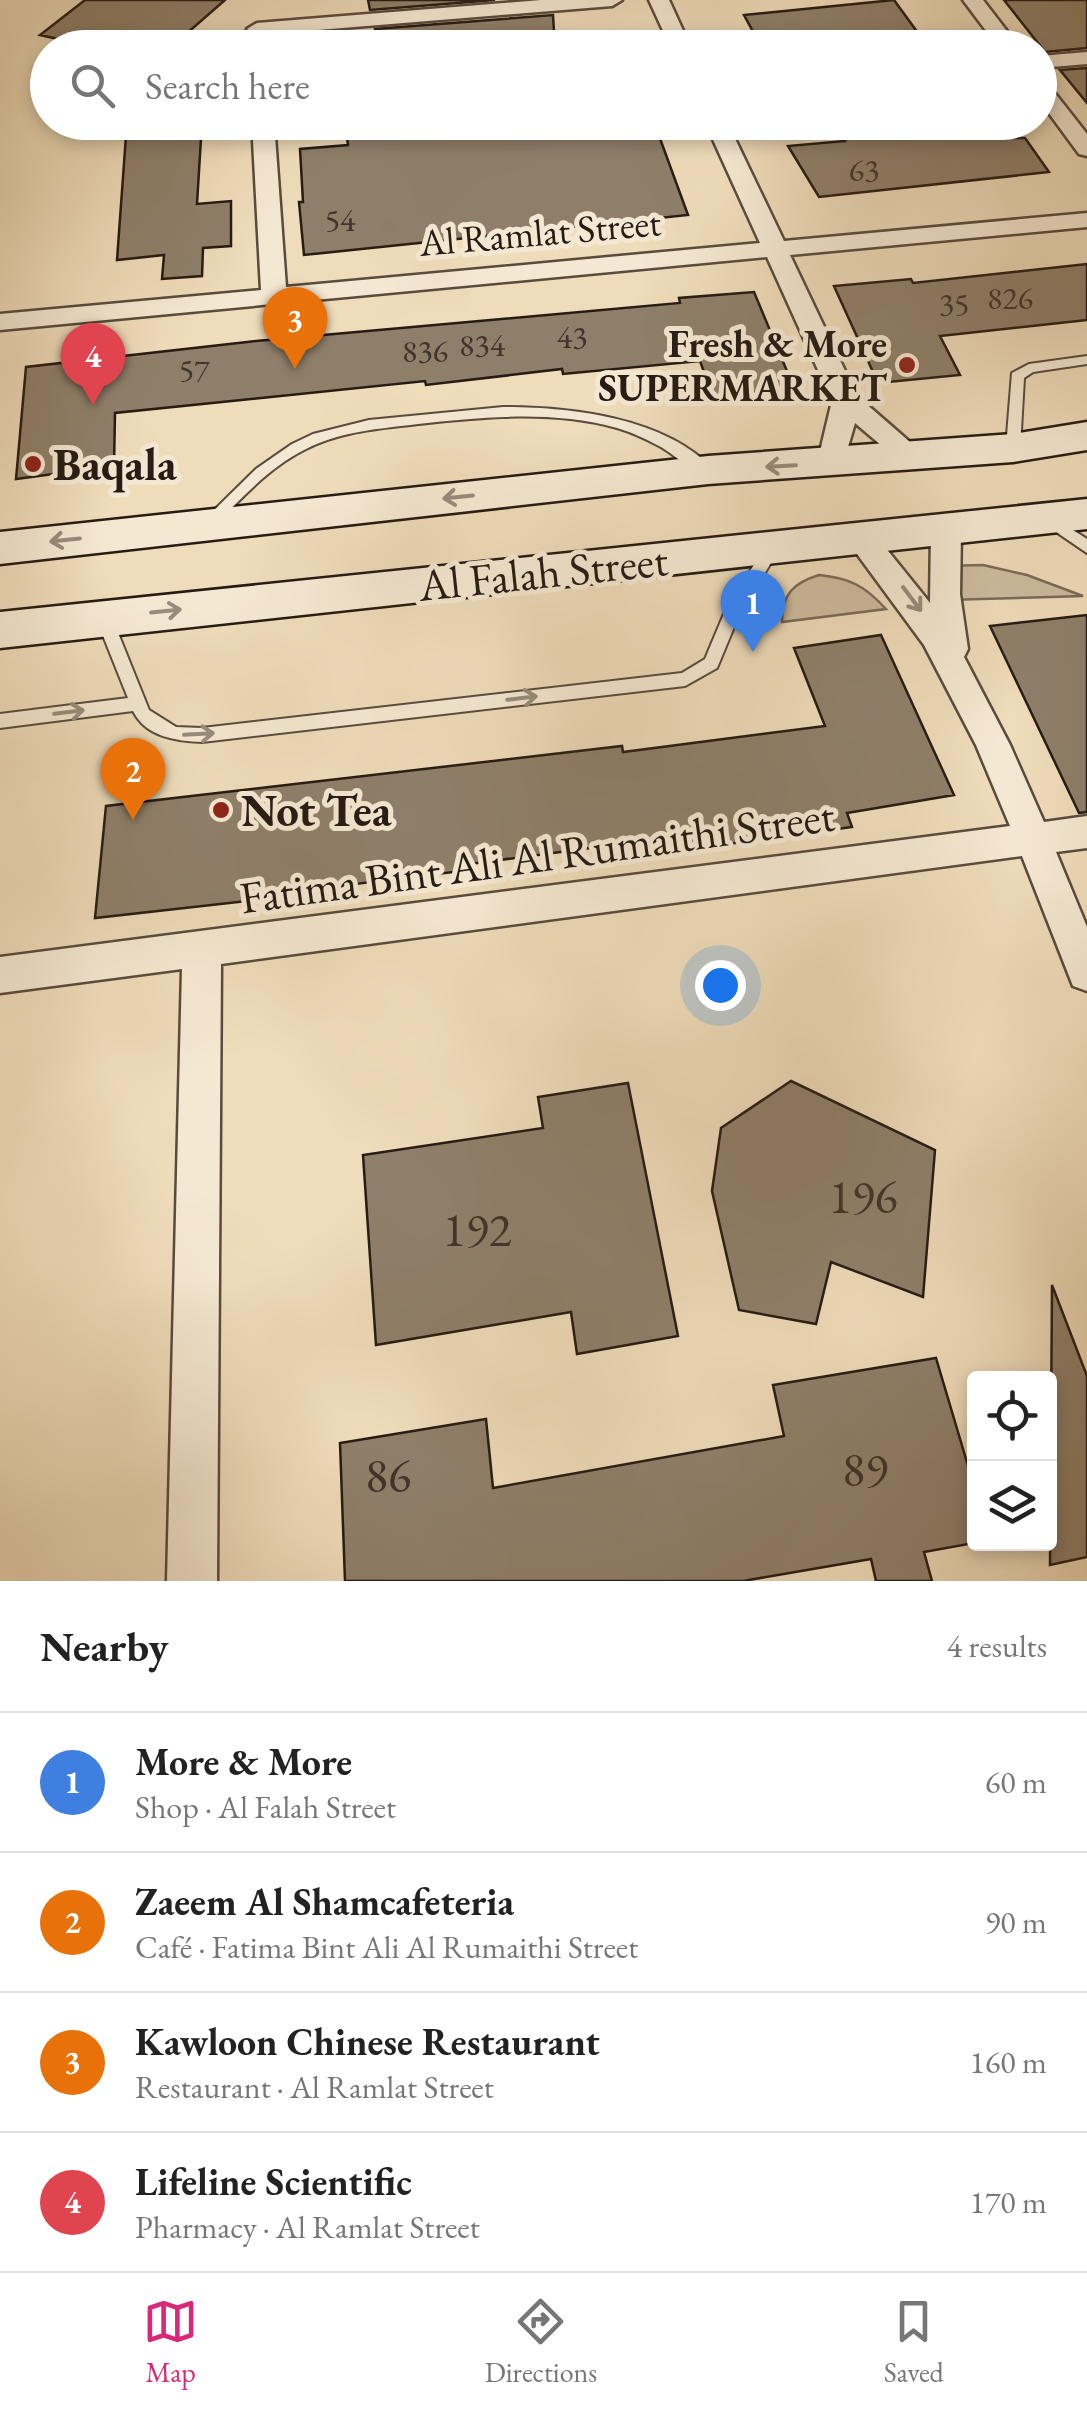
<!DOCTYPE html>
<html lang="en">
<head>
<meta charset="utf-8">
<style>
  :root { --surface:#fff; --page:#f2f2f2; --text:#222; --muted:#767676; --line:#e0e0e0; --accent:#db2777 }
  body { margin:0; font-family:"EB Garamond",serif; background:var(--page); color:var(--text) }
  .controls { position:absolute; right:30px; bottom:30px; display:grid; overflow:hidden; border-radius:10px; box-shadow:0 5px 15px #0003 }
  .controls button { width:90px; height:90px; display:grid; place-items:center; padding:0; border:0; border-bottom:2px solid var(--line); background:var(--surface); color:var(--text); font:50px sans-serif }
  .you { position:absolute; left:720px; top:985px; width:35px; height:35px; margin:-25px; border:8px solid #fff; border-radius:50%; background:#1a73e8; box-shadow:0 0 0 15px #1a73e833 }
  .badge { display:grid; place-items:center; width:65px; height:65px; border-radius:50%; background:var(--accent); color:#fff; font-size:32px; font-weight:700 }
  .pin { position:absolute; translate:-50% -82px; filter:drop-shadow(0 2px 5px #0008) }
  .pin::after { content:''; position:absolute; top:52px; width:35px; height:30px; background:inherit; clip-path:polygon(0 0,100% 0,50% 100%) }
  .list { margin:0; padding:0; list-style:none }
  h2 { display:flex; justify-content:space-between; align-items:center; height:130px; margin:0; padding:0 40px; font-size:42px }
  h2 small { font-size:32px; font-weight:400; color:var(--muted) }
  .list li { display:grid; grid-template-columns:65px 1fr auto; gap:30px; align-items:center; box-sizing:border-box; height:140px; padding:0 40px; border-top:2px solid var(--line) }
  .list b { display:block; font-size:38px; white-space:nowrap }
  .list p { margin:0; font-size:32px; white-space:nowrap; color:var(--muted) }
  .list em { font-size:32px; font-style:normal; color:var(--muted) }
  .icon { flex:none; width:55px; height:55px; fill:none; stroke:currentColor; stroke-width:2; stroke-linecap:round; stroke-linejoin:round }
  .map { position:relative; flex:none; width:1087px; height:1581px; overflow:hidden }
  .search { position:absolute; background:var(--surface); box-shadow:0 5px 15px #0003; left:30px; right:30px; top:30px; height:110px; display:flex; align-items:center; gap:25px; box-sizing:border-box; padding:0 35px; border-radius:55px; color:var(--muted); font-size:38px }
  .sheet { height:690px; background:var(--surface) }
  nav { display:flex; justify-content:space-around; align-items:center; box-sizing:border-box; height:140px; border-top:2px solid var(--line); background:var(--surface); font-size:28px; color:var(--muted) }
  nav a { display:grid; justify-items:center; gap:5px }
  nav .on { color:var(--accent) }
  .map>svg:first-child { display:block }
  .green { fill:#cdbb9e; stroke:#7a6b59; stroke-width:2.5 }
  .building { fill:#8f7f6a; stroke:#271b14; stroke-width:2.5 }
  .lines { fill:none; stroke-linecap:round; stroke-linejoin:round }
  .service-casing { stroke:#594b3e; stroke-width:4 }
  .minor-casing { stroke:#594b3e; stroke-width:5 }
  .secondary-casing { stroke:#271b14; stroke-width:5 }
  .service { fill:#f5e8d2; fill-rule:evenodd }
  .minor { fill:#f5e8d2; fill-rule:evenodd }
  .secondary { fill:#f5e8d2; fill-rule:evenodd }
  .oneway { stroke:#988c7c }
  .poi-dot { fill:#8f2418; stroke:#f5e8d2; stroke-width:4 }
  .labels { text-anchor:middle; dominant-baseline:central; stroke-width:10; stroke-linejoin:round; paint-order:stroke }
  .far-number-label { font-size:32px; fill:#41342a }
  .far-street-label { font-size:38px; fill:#271b14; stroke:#f5e8d2 }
  .far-poi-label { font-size:38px; font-weight:bold; fill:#271b14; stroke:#f5e8d2; text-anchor:end }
  .poi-label { font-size:45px; font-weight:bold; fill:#271b14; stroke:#f5e8d2; text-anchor:start }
  .street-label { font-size:45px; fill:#271b14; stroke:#f5e8d2 }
  .near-number-label { font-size:48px; fill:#41342a }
</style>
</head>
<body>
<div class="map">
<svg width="1087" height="1581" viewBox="0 0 1087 1581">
  <rect width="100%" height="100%" fill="#efdcba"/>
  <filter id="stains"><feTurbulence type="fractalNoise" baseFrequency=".002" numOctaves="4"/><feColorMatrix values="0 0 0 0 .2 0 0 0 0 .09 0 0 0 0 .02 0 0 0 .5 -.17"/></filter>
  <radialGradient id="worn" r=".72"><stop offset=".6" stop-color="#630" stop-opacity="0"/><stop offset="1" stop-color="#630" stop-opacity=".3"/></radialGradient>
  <path class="green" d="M 983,565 L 1027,575 L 1083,596 L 946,600 L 942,566 Z
    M 819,575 C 850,578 865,586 886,609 L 782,622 C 782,594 793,583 819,575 Z"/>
  <path class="building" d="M 85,0 L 225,0 L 170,48 L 99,48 L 40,35 Z
    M 368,0 L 495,0 L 370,10 Z
    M 894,0 L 929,48 L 762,48 L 744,15 Z
    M 1004,0 L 1087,0 L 1087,48 L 1045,52 Z
    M 553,15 L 555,48 L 379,48 L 375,29 Z
    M 1087,68 L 1087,103 L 1060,70 Z
    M 127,122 L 202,122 L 197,204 L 231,201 L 231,246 L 203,248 L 202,276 L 162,279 L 164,255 L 117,260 Z
    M 345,122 L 556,122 L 557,131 L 654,122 L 688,215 L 304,255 L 299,202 L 303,202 L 300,149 L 348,145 Z
    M 834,122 L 1003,122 L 1015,138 L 1025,138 L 1049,172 L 819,197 L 788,146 L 845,141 Z
    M 1087,264 L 1087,320 L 940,336 L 960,375 L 878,383 L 834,286 L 911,279 L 913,283 Z
    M 754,292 L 794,388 L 713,397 L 700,361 L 563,374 L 562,369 L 426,385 L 425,381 L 115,413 L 114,466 L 16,479 L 26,367 L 256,341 L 680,303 L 679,298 Z
    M 1087,615 L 1087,812 L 1079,813 L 990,626 Z
    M 881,635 L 954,795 L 847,813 L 852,827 L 692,849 L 688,835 L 462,865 L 462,871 L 265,895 L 265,899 L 95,918 L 106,806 L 622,746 L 623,752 L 825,726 L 794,648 Z
    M 791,1081 L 935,1150 L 923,1297 L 831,1262 L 816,1324 L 739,1310 L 712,1191 L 721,1128 Z
    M 628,1083 L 678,1336 L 577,1354 L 571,1312 L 376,1345 L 363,1155 L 543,1128 L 538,1097 Z
    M 1052,1285 L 1087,1376 L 1087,1557 L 1050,1565 Z
    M 936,1358 L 974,1486 L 974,1543 L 924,1552 L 932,1581 L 876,1581 L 871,1559 L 743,1581 L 345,1581 L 340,1443 L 486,1419 L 493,1488 L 784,1436 L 773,1385 Z"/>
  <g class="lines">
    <g class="service-casing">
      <path id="service" d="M 1087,356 L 1087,364 L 1033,372 L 1024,378 L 1020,448 L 1013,453 L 1008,451 L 1006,448 L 1012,373 L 1029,364 Z
        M 503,407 C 570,407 665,417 714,470 L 712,474 C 694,476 675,454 659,446 C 646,439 631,432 617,428 C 551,410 485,417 418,424 C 379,429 341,431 306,449 C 269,467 241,499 212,528 L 202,528 L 200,524 L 256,469 L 292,444 L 313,434 L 369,420 Z
        M 1048,514 L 1087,539 L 1087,553 L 1043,523 L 1043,515 Z
        M 772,542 L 780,548 L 739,615 L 717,668 L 685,686 L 202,742 C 176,741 146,737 133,711 L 0,728 L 0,714 L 128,698 L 96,618 L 104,612 L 112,618 L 149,710 L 176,727 L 202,728 L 682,673 L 705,659 L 726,609 L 767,544 Z"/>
    </g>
    <g class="minor-casing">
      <path id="minor" d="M 541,0 L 622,0 L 612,6 L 257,35 L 247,29 L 257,23 Z
        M 649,0 L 669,0 L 691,48 L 671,48 Z
        M 963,0 L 983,0 L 1020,48 L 999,48 Z
        M 1087,52 L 1087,64 L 1040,68 L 1040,56 Z
        M 1040,81 L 1047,83 L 1087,134 L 1087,156 L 1079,154 L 1040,101 Z
        M 252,122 L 274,122 L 286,287 L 760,243 L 705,122 L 727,122 L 784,241 L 1087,213 L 1087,227 L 790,255 L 857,396 L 926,456 L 922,463 L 902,463 L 855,423 L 841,471 L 821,471 L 817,464 L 832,401 L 767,257 L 0,330 L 0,314 L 261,290 Z
        M 946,520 L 957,523 L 961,531 L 960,594 L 968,649 L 964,657 L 1010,745 L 1044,822 L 1087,816 L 1087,848 L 1056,852 L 1087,927 L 1087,991 L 1073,986 L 1022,856 L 221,964 L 217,1581 L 167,1581 L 182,969 L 0,993 L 0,957 L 1010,826 L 976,745 L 924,645 L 846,539 L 850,531 L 861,528 L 872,531 L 930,603 L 931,531 L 935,523 Z"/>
    </g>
    <g class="secondary-casing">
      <path id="secondary" d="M 1087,422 L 1087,450 L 1013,462 L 708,484 L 0,564 L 0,532 L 708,456 L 1013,434 Z
        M 1087,499 L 1087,529 L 0,648 L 0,612 Z"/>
    </g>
    <use href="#service" class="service"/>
    <use href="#minor" class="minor"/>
    <use href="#secondary" class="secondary"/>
  </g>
  <defs><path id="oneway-shaft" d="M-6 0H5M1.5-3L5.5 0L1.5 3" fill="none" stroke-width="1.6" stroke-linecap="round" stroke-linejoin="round" transform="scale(2.5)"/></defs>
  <g class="oneway">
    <use href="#oneway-shaft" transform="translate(781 466) rotate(177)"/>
    <use href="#oneway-shaft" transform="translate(458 497) rotate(174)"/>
    <use href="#oneway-shaft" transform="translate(65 540) rotate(174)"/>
    <use href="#oneway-shaft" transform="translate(912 599) rotate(53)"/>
    <use href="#oneway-shaft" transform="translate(166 611) rotate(-6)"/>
    <use href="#oneway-shaft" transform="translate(522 698) rotate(-7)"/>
    <use href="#oneway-shaft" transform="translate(69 712) rotate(-7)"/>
    <use href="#oneway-shaft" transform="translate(199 734) rotate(-3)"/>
  </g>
  <g class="poi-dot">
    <circle cx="907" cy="365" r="10"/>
    <circle cx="33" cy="464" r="10"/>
    <circle cx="221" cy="810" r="10"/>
  </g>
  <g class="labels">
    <g class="far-number-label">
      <text x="864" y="170">63</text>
      <text x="340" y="220">54</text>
      <text x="1010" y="298">826</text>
      <text x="954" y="304">35</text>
      <text x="572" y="337">43</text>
      <text x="482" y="345">834</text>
      <text x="425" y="351">836</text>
      <text x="194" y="370">57</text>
    </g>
    <g class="far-street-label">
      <text transform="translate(540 232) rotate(-5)">Al Ramlat Street</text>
    </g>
    <g class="far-poi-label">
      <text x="887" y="343">Fresh &amp; More<tspan x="887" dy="44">SUPERMARKET</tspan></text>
    </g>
    <g class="poi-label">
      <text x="53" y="464">Baqala</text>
      <text x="241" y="810">Not Tea</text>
    </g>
    <g class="street-label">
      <text transform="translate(543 572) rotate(-6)">Al Falah Street</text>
      <text transform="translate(537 856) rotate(-8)">Fatima Bint Ali Al Rumaithi Street</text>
    </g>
    <g class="near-number-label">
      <text x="863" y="1196">196</text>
      <text x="477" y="1229">192</text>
      <text x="865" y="1469">89</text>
      <text x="388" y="1475">86</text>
    </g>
  </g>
  <rect width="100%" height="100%" filter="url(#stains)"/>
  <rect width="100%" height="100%" fill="url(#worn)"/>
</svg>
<div class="controls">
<button><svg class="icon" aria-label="locate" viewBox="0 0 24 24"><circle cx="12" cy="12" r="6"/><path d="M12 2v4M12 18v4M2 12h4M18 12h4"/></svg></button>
<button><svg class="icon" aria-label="layers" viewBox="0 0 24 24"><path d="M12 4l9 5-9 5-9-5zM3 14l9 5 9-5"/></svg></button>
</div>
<div class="you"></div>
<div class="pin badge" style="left:753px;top:652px;background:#3f7fe0">1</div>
<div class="pin badge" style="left:133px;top:820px;background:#e8710a">2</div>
<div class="pin badge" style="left:295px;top:369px;background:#e8710a">3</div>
<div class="pin badge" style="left:93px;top:405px;background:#e0444e">4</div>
<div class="search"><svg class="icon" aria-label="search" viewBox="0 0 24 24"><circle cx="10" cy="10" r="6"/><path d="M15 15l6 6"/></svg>Search here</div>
</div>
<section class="sheet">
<h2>Nearby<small>4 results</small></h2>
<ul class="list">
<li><span class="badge" style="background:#3f7fe0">1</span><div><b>More &amp; More</b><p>Shop · Al Falah Street</p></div><em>60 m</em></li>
<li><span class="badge" style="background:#e8710a">2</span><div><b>Zaeem Al Shamcafeteria</b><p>Café · Fatima Bint Ali Al Rumaithi Street</p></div><em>90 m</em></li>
<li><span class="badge" style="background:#e8710a">3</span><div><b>Kawloon Chinese Restaurant</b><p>Restaurant · Al Ramlat Street</p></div><em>160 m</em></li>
<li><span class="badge" style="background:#e0444e">4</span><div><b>Lifeline Scientific</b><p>Pharmacy · Al Ramlat Street</p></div><em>170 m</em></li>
</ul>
</section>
<nav>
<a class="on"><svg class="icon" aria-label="map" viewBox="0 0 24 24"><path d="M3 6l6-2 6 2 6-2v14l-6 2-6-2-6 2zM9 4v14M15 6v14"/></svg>Map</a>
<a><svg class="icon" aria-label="directions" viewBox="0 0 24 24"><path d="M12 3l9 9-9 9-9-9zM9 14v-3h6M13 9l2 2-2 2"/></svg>Directions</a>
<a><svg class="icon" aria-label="saved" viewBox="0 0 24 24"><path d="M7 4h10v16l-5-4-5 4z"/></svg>Saved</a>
</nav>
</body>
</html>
